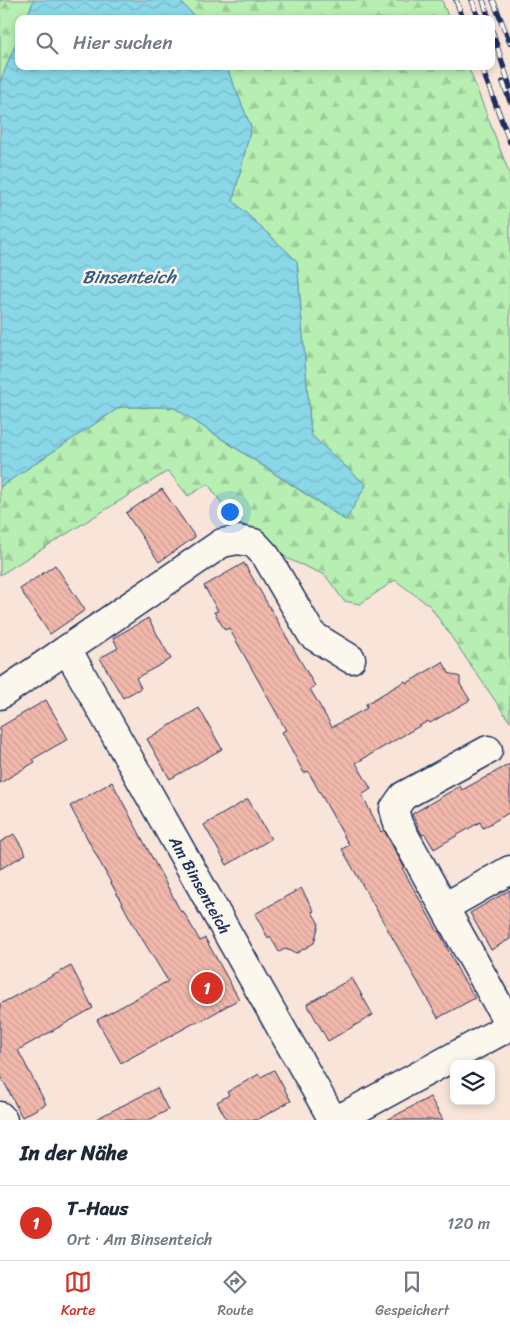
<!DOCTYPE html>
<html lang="de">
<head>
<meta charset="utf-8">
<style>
  :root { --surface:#fff; --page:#f2f2f3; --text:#1f2937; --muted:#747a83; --line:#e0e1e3; --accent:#d93025 }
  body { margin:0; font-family:Sriracha,sans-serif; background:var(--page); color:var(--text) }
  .controls { position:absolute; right:15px; bottom:15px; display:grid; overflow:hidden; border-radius:10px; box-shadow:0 2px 8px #0003 }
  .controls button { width:45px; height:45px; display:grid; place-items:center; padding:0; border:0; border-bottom:1px solid var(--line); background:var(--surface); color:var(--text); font:25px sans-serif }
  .you { position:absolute; left:229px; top:511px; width:18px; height:18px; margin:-12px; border:4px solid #fff; border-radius:50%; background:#1a73e8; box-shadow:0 0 0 8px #1a73e833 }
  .badge { display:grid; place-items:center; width:32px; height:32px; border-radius:50%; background:var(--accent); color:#fff; font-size:16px; font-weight:700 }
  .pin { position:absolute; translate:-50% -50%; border:2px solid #fff; box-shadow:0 1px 5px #0006 }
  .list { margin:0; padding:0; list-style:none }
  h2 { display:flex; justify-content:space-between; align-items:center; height:65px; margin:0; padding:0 20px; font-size:21px }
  h2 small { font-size:16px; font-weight:400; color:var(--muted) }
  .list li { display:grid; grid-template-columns:32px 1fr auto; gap:15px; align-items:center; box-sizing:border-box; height:75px; padding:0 20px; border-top:1px solid var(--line) }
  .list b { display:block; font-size:19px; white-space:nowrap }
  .list p { margin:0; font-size:16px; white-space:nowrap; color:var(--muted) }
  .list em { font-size:16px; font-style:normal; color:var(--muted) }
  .icon { flex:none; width:28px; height:28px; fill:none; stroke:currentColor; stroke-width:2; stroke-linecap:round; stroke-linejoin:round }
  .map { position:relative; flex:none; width:510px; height:1120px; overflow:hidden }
  .search { position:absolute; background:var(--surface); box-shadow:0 2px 8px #0003; left:15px; right:15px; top:15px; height:55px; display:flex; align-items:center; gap:12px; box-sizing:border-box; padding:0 18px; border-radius:10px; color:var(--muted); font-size:19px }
  .sheet { height:140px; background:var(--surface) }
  nav { display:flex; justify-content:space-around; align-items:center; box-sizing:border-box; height:70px; border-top:1px solid var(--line); background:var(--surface); font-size:14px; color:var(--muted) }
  nav a { display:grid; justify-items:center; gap:2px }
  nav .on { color:var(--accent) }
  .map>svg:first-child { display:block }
  .forest { fill:url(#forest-firs); stroke:#698e88 }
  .water { fill:url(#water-waves); stroke:#5d94b0 }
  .building { fill:url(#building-back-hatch); stroke:#1b2f5e }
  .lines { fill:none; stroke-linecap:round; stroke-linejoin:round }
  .minor-casing { stroke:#1b2f5e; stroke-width:31 }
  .minor { stroke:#fbf7ec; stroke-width:28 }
  .rail-casing { stroke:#1b2f5e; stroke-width:5.5 }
  .rail { stroke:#fbf7ec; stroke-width:4; stroke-dasharray:11; stroke-linecap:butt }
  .labels { text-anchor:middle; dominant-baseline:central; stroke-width:5; stroke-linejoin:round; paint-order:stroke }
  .street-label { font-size:16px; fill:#1b2f5e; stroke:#fbf7ec }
  .water-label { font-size:18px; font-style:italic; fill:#365980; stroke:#fbf7ec }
</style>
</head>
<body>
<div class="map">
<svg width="510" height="1120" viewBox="0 0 510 1120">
  <defs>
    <pattern id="forest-firs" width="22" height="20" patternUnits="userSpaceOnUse" patternTransform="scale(1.25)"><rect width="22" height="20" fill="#b7eeb1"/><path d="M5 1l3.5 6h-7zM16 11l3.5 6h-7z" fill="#9dcc9b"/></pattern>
    <pattern id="water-waves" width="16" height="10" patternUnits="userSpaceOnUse" patternTransform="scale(1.25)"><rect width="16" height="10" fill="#89d7e7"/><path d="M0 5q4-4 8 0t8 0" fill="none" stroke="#76b9c9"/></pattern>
    <pattern id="building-back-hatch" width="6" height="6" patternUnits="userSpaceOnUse" patternTransform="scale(1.25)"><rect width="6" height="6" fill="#f2b8ab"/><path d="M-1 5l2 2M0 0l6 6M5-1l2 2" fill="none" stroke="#cf9e96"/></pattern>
  </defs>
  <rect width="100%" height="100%" fill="#f8e4d8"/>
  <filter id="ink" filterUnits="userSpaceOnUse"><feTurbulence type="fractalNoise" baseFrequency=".02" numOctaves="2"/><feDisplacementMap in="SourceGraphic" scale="10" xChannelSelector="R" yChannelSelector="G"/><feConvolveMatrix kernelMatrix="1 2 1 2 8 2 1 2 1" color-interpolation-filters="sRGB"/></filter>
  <g filter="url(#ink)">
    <path class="forest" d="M 0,0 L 34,0 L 26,19 L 19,19 L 19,36 L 0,82 Z
      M 179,0 L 442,0 L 449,19 L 197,19 Z
      M 226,66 L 468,66 L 510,175 L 510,722 L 430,606 L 395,580 L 360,604 L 344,601 L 325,575 L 288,559 L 246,526 L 233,519 L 208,484 L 188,496 L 168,471 L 0,575 L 0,487 L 120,407 L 173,407 L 345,520 L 366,485 L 311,435 L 297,261 L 233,201 L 251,127 Z"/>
    <path class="water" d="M 34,0 L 179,0 L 197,19 L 26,19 Z
      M 19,36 L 19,66 L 226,66 L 251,127 L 233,201 L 297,261 L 311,435 L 366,485 L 346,520 L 173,407 L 120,407 L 0,487 L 0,82 Z"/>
    <path class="building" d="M 162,489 L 195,537 L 159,562 L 126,513 Z
      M 244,563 L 315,686 L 310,689 L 332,727 L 367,708 L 366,704 L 405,681 L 407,683 L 443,662 L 449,673 L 460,677 L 460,684 L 470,700 L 430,723 L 428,721 L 356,763 L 371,789 L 362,795 L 381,832 L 384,830 L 404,867 L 402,868 L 438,932 L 439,931 L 460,974 L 475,998 L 438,1018 L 342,849 L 349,845 L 308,771 L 304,773 L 282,732 L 286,730 L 229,628 L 225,630 L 214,612 L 218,611 L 204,586 Z
      M 55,565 L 85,610 L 50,634 L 20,589 Z
      M 148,618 L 171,659 L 136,678 L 141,688 L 123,698 L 100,658 L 118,648 L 113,638 Z
      M 46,700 L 68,739 L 33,759 L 35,762 L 0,783 L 0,727 Z
      M 199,708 L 222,749 L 170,779 L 147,739 Z
      M 510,764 L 510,812 L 483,828 L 480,822 L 434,849 L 425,834 L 422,835 L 412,814 L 460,786 L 462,790 Z
      M 112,782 L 181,912 L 183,911 L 200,941 L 205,938 L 239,999 L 199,1022 L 198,1021 L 121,1063 L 97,1020 L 168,981 L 133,924 L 70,806 Z
      M 248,799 L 271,839 L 227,865 L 204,825 Z
      M 14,834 L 26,854 L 0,869 L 0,842 Z
      M 301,888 L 314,911 L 312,912 L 319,924 L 314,943 L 297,953 L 285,949 L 279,952 L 270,936 L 268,938 L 255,914 Z
      M 510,890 L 510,939 L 491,950 L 470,913 Z
      M 71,966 L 93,1008 L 18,1050 L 46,1104 L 22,1117 L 0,1074 L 0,1004 Z
      M 352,978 L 373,1015 L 328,1041 L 307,1004 Z
      M 274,1070 L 291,1101 L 257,1120 L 227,1120 L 217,1102 L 229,1095 L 227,1092 L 259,1074 L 261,1077 Z
      M 157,1088 L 168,1110 L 149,1120 L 94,1120 Z
      M 430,1097 L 443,1120 L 387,1120 Z"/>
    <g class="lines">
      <g class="minor-casing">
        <path id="minor" d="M 67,649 L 333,1120
          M 0,695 L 222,543 L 238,540 L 254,543 L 266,556 L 312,635 L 351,659
          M 488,750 L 403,796 L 394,809 L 398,824 L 510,1026
          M 445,907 L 510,870
          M 0,1116 L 3,1120
          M 337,1120 L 510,1026"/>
      </g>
      <use href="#minor" class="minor"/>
      <g class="rail-casing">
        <path id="rail" d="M 456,0 L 463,19
          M 472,0 L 479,19
          M 483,0 L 489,19
          M 493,0 L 510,43
          M 491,27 L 510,87
          M 481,66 L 510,142
          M 503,82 L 510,101"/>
      </g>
      <use href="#rail" class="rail"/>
    </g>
  </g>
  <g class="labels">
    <g class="street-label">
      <text transform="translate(200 885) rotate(61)">Am Binsenteich</text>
    </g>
    <g class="water-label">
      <text x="129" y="277">Binsenteich</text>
    </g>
  </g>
</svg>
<div class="controls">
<button><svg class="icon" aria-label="layers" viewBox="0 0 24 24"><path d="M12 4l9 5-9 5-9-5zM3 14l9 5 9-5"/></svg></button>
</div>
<div class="you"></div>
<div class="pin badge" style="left:207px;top:988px">1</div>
<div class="search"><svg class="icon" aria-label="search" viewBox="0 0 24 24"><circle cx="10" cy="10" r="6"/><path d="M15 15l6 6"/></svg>Hier suchen</div>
</div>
<section class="sheet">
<h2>In der Nähe<small></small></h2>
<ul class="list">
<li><span class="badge">1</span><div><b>T-Haus</b><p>Ort · Am Binsenteich</p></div><em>120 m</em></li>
</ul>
</section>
<nav>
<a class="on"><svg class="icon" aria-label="map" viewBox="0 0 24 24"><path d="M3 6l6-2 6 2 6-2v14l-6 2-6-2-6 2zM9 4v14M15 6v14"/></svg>Karte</a>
<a><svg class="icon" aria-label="directions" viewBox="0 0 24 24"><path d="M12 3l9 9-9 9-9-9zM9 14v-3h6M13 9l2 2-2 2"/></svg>Route</a>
<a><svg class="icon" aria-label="saved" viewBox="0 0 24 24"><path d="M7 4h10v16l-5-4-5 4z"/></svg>Gespeichert</a>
</nav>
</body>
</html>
